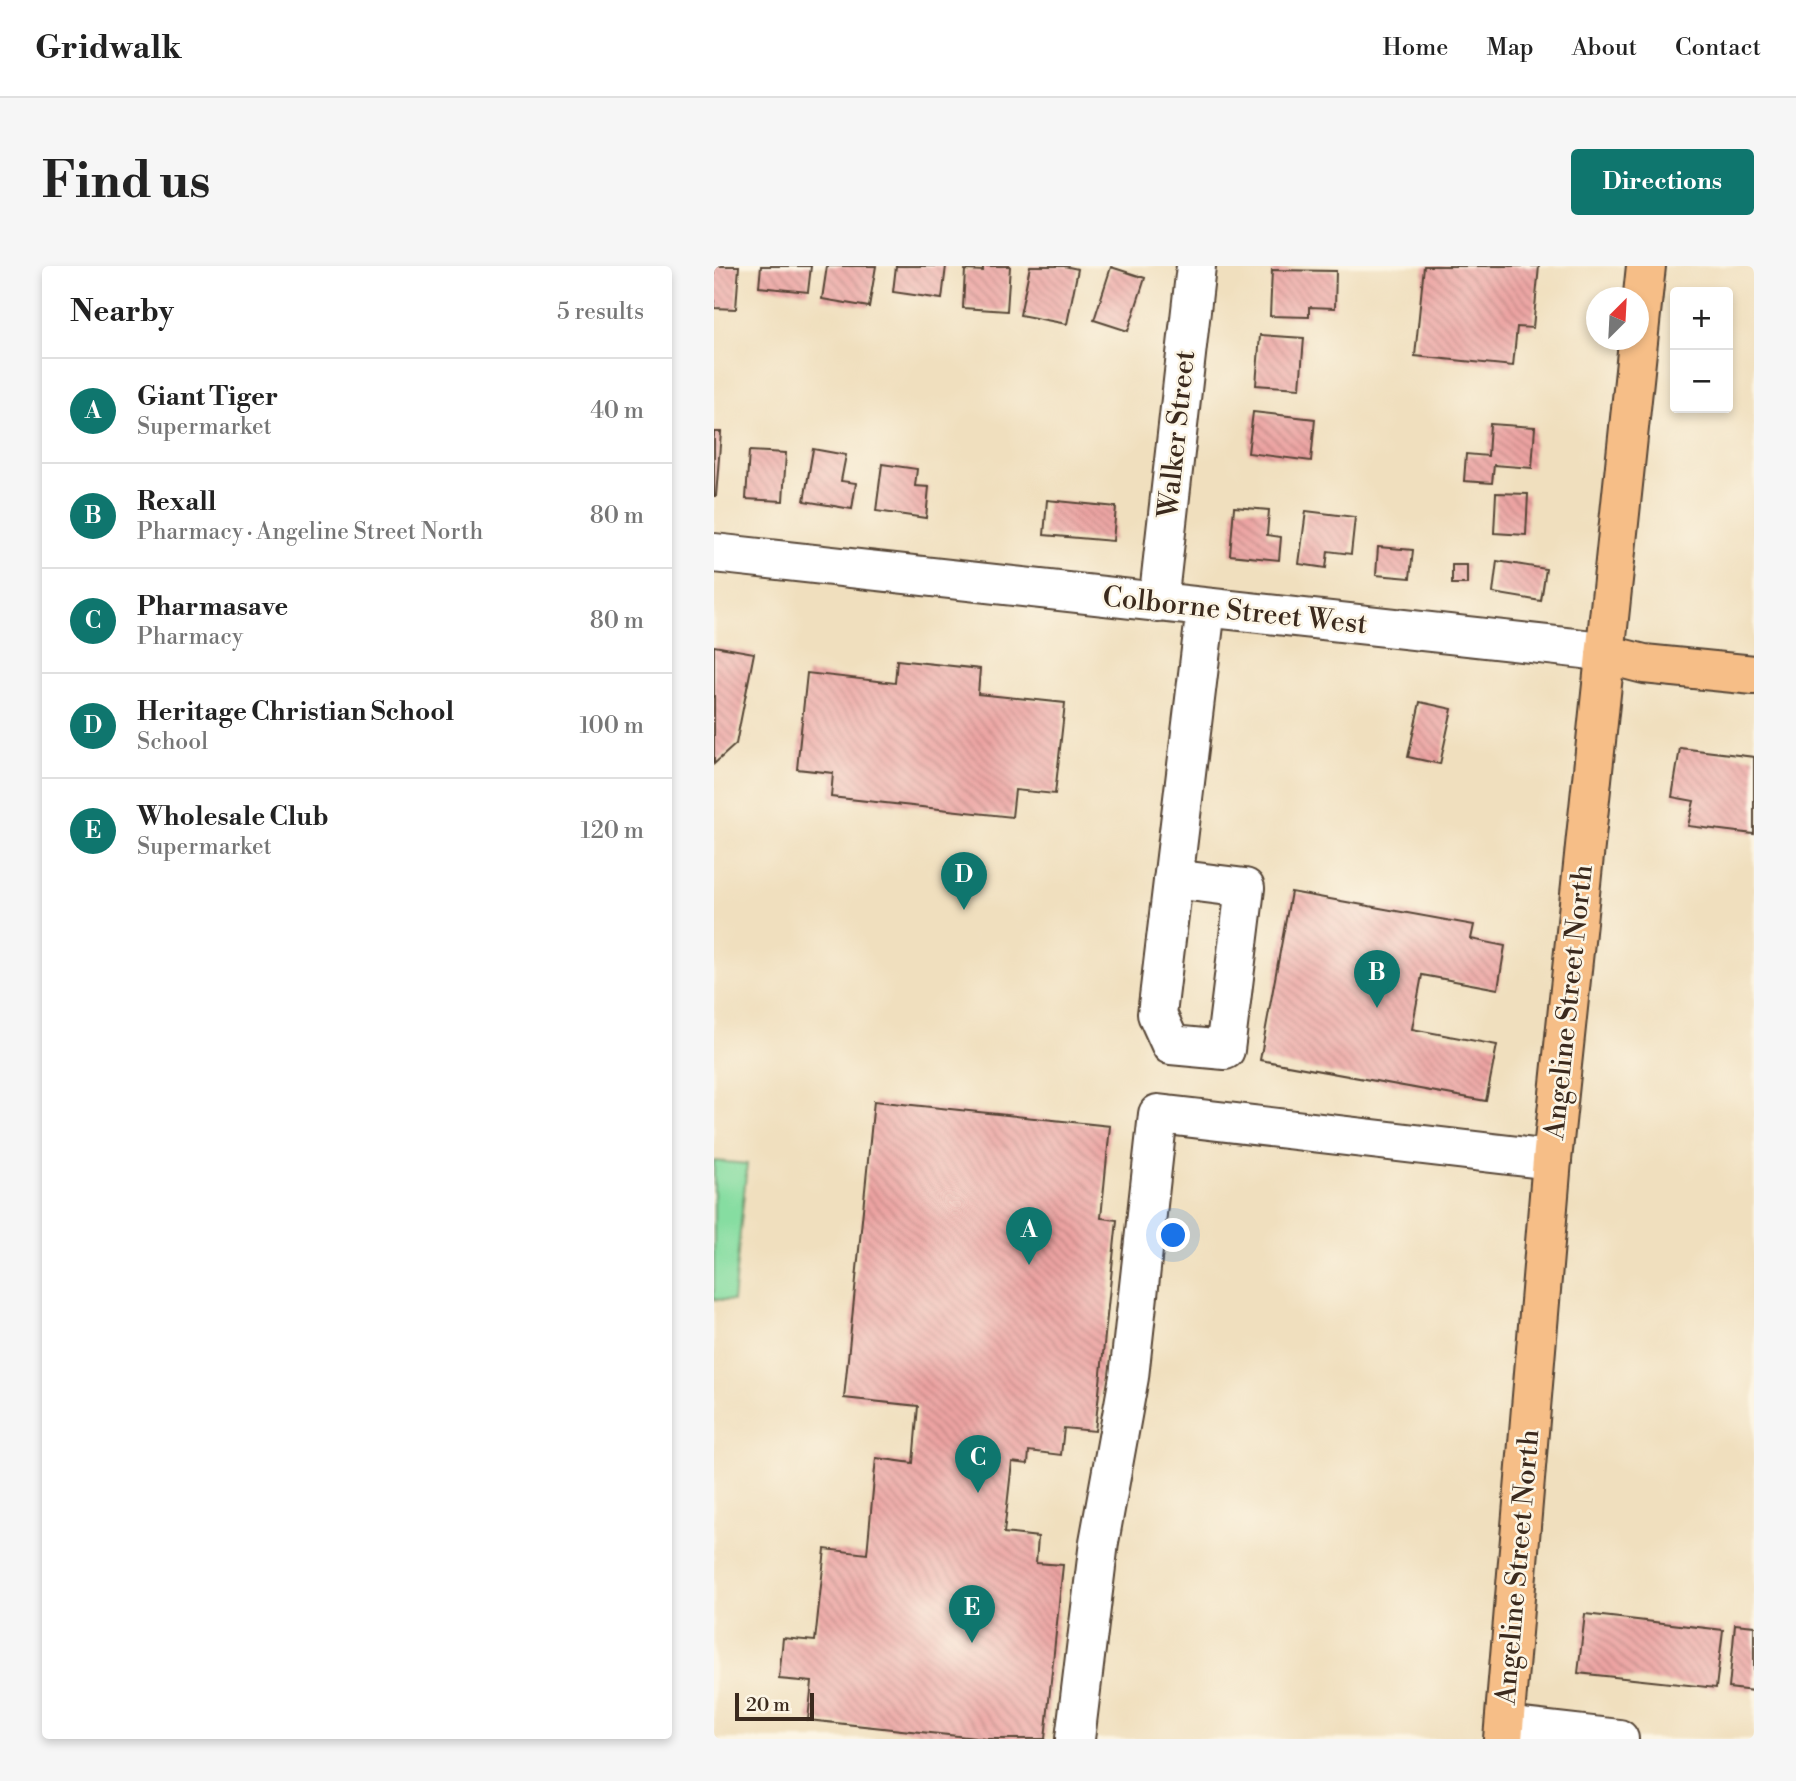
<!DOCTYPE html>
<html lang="en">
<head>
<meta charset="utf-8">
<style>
  :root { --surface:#fff; --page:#f6f6f6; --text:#222; --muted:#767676; --line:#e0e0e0; --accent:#0f766e }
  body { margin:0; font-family:"Libre Bodoni",serif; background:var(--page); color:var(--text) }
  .controls { position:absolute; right:21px; top:21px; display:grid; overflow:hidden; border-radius:7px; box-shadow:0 4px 10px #0003 }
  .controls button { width:63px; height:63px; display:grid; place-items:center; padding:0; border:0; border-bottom:2px solid var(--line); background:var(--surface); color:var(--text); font:35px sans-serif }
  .compass { position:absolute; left:872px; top:21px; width:63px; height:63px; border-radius:50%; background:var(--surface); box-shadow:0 4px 10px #0003; rotate:24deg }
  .scale { position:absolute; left:21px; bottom:18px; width:79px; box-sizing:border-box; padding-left:7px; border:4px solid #3b2a1e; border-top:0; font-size:19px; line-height:24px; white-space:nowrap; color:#3b2a1e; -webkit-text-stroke:5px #fcf5e5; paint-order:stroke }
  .you { position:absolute; left:460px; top:970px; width:24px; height:24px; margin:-18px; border:5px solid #fff; border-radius:50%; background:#1a73e8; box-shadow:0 0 0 10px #1a73e833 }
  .badge { display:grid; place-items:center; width:46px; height:46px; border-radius:50%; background:var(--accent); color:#fff; font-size:23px; font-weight:700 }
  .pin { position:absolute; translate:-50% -58px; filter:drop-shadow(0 2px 4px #0008) }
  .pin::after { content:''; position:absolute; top:37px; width:24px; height:21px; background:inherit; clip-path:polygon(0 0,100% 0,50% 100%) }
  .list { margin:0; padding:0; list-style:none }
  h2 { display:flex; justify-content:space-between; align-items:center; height:91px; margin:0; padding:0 28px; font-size:30px }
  h2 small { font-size:23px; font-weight:400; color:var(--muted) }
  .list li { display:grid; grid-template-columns:46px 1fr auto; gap:21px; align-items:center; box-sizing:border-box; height:105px; padding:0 28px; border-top:2px solid var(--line) }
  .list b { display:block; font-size:26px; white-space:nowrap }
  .list p { margin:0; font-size:23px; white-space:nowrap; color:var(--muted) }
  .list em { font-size:23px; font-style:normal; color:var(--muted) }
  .map { position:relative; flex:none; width:1040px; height:1473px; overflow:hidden; border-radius:7px }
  header { display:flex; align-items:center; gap:42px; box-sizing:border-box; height:98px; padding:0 35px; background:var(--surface); border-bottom:2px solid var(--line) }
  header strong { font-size:33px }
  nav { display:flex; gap:38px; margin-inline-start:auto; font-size:24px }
  .intro { display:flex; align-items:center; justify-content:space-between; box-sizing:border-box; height:168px; padding:0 42px }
  h1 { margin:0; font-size:49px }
  .button { padding:18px 32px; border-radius:7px; background:var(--accent); color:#fff; font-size:24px; font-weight:700 }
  main { display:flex; gap:42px; padding:0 42px }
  aside { flex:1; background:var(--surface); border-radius:7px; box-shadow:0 4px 10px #0003 }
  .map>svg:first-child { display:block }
  .green { fill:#86dda1; stroke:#608460; stroke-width:2 }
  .building { fill:url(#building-back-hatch) }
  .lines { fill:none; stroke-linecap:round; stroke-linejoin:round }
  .minor-casing { stroke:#564536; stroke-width:42 }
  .major-casing { stroke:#564536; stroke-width:42 }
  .minor { stroke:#fff; stroke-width:38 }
  .major { stroke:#f6be87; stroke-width:38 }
  .labels { text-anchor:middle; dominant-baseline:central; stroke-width:5; stroke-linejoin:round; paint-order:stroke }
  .street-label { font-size:28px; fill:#3b2a1e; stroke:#fcf5e5 }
</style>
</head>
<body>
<header>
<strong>Gridwalk</strong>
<nav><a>Home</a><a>Map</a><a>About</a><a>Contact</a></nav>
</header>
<div class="intro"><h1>Find us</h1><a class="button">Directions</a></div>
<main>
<aside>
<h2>Nearby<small>5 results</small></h2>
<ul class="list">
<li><span class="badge">A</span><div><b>Giant Tiger</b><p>Supermarket</p></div><em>40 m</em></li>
<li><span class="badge">B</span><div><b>Rexall</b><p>Pharmacy · Angeline Street North</p></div><em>80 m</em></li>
<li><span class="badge">C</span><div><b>Pharmasave</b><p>Pharmacy</p></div><em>80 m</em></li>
<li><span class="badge">D</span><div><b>Heritage Christian School</b><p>School</p></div><em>100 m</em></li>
<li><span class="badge">E</span><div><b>Wholesale Club</b><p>Supermarket</p></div><em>120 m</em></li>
</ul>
</aside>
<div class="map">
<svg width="1040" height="1473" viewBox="0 0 1040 1473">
  <defs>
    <pattern id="building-back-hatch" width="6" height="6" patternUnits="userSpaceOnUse" patternTransform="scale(1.75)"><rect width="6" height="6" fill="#eca3a2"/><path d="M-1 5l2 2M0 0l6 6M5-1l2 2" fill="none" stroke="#c08583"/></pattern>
  </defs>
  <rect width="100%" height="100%" fill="#fcf5e5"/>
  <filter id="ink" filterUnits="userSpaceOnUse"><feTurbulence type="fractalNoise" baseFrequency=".0143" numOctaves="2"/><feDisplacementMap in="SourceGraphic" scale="14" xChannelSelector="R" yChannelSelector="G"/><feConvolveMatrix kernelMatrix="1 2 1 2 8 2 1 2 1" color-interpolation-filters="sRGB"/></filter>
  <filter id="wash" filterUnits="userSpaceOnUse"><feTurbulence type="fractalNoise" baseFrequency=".00686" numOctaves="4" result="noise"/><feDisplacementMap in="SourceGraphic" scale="28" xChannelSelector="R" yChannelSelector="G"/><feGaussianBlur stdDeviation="1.57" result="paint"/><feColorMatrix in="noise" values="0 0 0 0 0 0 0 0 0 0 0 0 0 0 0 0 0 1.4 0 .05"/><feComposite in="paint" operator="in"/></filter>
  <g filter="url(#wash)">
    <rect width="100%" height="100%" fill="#f0dfbe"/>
    <path class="green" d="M 0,895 L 33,898 L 19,1035 L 0,1033 Z"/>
    <g id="blocks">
      <path class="building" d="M 0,0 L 25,0 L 22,43 L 0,42 Z
        M 47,0 L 97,0 L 94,26 L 45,21 Z
        M 113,0 L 162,0 L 155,41 L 108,33 Z
        M 182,0 L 232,0 L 228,33 L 179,26 Z
        M 269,0 L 296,0 L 293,45 L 249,42 L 251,4 L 269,5 Z
        M 316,0 L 350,0 L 364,3 L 353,58 L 306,49 Z
        M 710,0 L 825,0 L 819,62 L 803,61 L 799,100 L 701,90 Z
        M 397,1 L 431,12 L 414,65 L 380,54 Z
        M 558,4 L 622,5 L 621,42 L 595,41 L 595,51 L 556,50 Z
        M 546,69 L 590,72 L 586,122 L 542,119 Z
        M 539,146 L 601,153 L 597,195 L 534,187 Z
        M 776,158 L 821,161 L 818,202 L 780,199 L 778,217 L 750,215 L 752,188 L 774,190 Z
        M 0,166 L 7,166 L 2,230 L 0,230 Z
        M 99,183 L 132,189 L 127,215 L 142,217 L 138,243 L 90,235 Z
        M 35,185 L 72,187 L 69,235 L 32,233 Z
        M 168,198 L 203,203 L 201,220 L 215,221 L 212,252 L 162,245 Z
        M 782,227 L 814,228 L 812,269 L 780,267 Z
        M 333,234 L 402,241 L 399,275 L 330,269 Z
        M 520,241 L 555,244 L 553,269 L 567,271 L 565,294 L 516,289 Z
        M 592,245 L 641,251 L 637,288 L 614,285 L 612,302 L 585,298 Z
        M 664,281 L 699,284 L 696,312 L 662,309 Z
        M 783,295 L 832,303 L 827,335 L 779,327 Z
        M 738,299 L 753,299 L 753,318 L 738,318 Z
        M 0,380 L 40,387 L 22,478 L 0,498 Z
        M 183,394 L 266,403 L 264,428 L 351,437 L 341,528 L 301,524 L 298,551 L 117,531 L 119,507 L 83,503 L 93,407 L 181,417 Z
        M 706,436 L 738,443 L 726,498 L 694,491 Z
        M 966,482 L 1040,491 L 1040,568 L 974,560 L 980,535 L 958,531 Z
        M 577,626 L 760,659 L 757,673 L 791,680 L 784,723 L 708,709 L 698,763 L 783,779 L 772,835 L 546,794 Z
        M 160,835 L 396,860 L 387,952 L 403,954 L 381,1165 L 350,1162 L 347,1189 L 315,1185 L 314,1198 L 298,1196 L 290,1267 L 324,1271 L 322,1297 L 349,1299 L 331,1473 L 272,1473 L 94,1454 L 98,1416 L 65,1413 L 69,1372 L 101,1375 L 111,1283 L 153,1288 L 162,1192 L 199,1197 L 204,1140 L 130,1132 Z
        M 871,1348 L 1009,1364 L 1002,1422 L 864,1407 Z
        M 1021,1358 L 1040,1360 L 1040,1425 L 1015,1422 Z"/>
    </g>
  </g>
  <g filter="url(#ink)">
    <use href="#blocks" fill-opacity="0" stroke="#564536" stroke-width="2"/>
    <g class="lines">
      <g class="minor-casing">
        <path id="minor" d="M 0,287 L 870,383 L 891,388
          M 444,337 L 482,0
          M 459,613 L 531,622 L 511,784 L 457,779 L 443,748 L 492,342
          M 791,1460 L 905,1473
          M 361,1473 L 385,1276 L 415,1111 L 444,848 L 838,894"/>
      </g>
      <g class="major-casing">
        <path id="major" d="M 891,388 L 930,398 L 1040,409
          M 789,1473 L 838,894 L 932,0"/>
      </g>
      <use href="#minor" class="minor"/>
      <use href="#major" class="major"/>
    </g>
  </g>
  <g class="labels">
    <g class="street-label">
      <text transform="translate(463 168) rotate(-84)">Walker Street</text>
      <text transform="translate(521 345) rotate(6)">Colborne Street West</text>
      <text transform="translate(855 736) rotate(-84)">Angeline Street North</text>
      <text transform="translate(804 1301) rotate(-85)">Angeline Street North</text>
    </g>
  </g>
</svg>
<div class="controls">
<button>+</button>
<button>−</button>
</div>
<svg class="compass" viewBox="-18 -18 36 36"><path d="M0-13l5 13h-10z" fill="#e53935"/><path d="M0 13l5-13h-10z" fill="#767676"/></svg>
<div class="scale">20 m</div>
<div class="you"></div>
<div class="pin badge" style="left:315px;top:999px">A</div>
<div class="pin badge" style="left:663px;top:742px">B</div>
<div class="pin badge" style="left:264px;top:1227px">C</div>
<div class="pin badge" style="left:250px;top:644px">D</div>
<div class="pin badge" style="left:258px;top:1377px">E</div>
</div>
</main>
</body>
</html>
